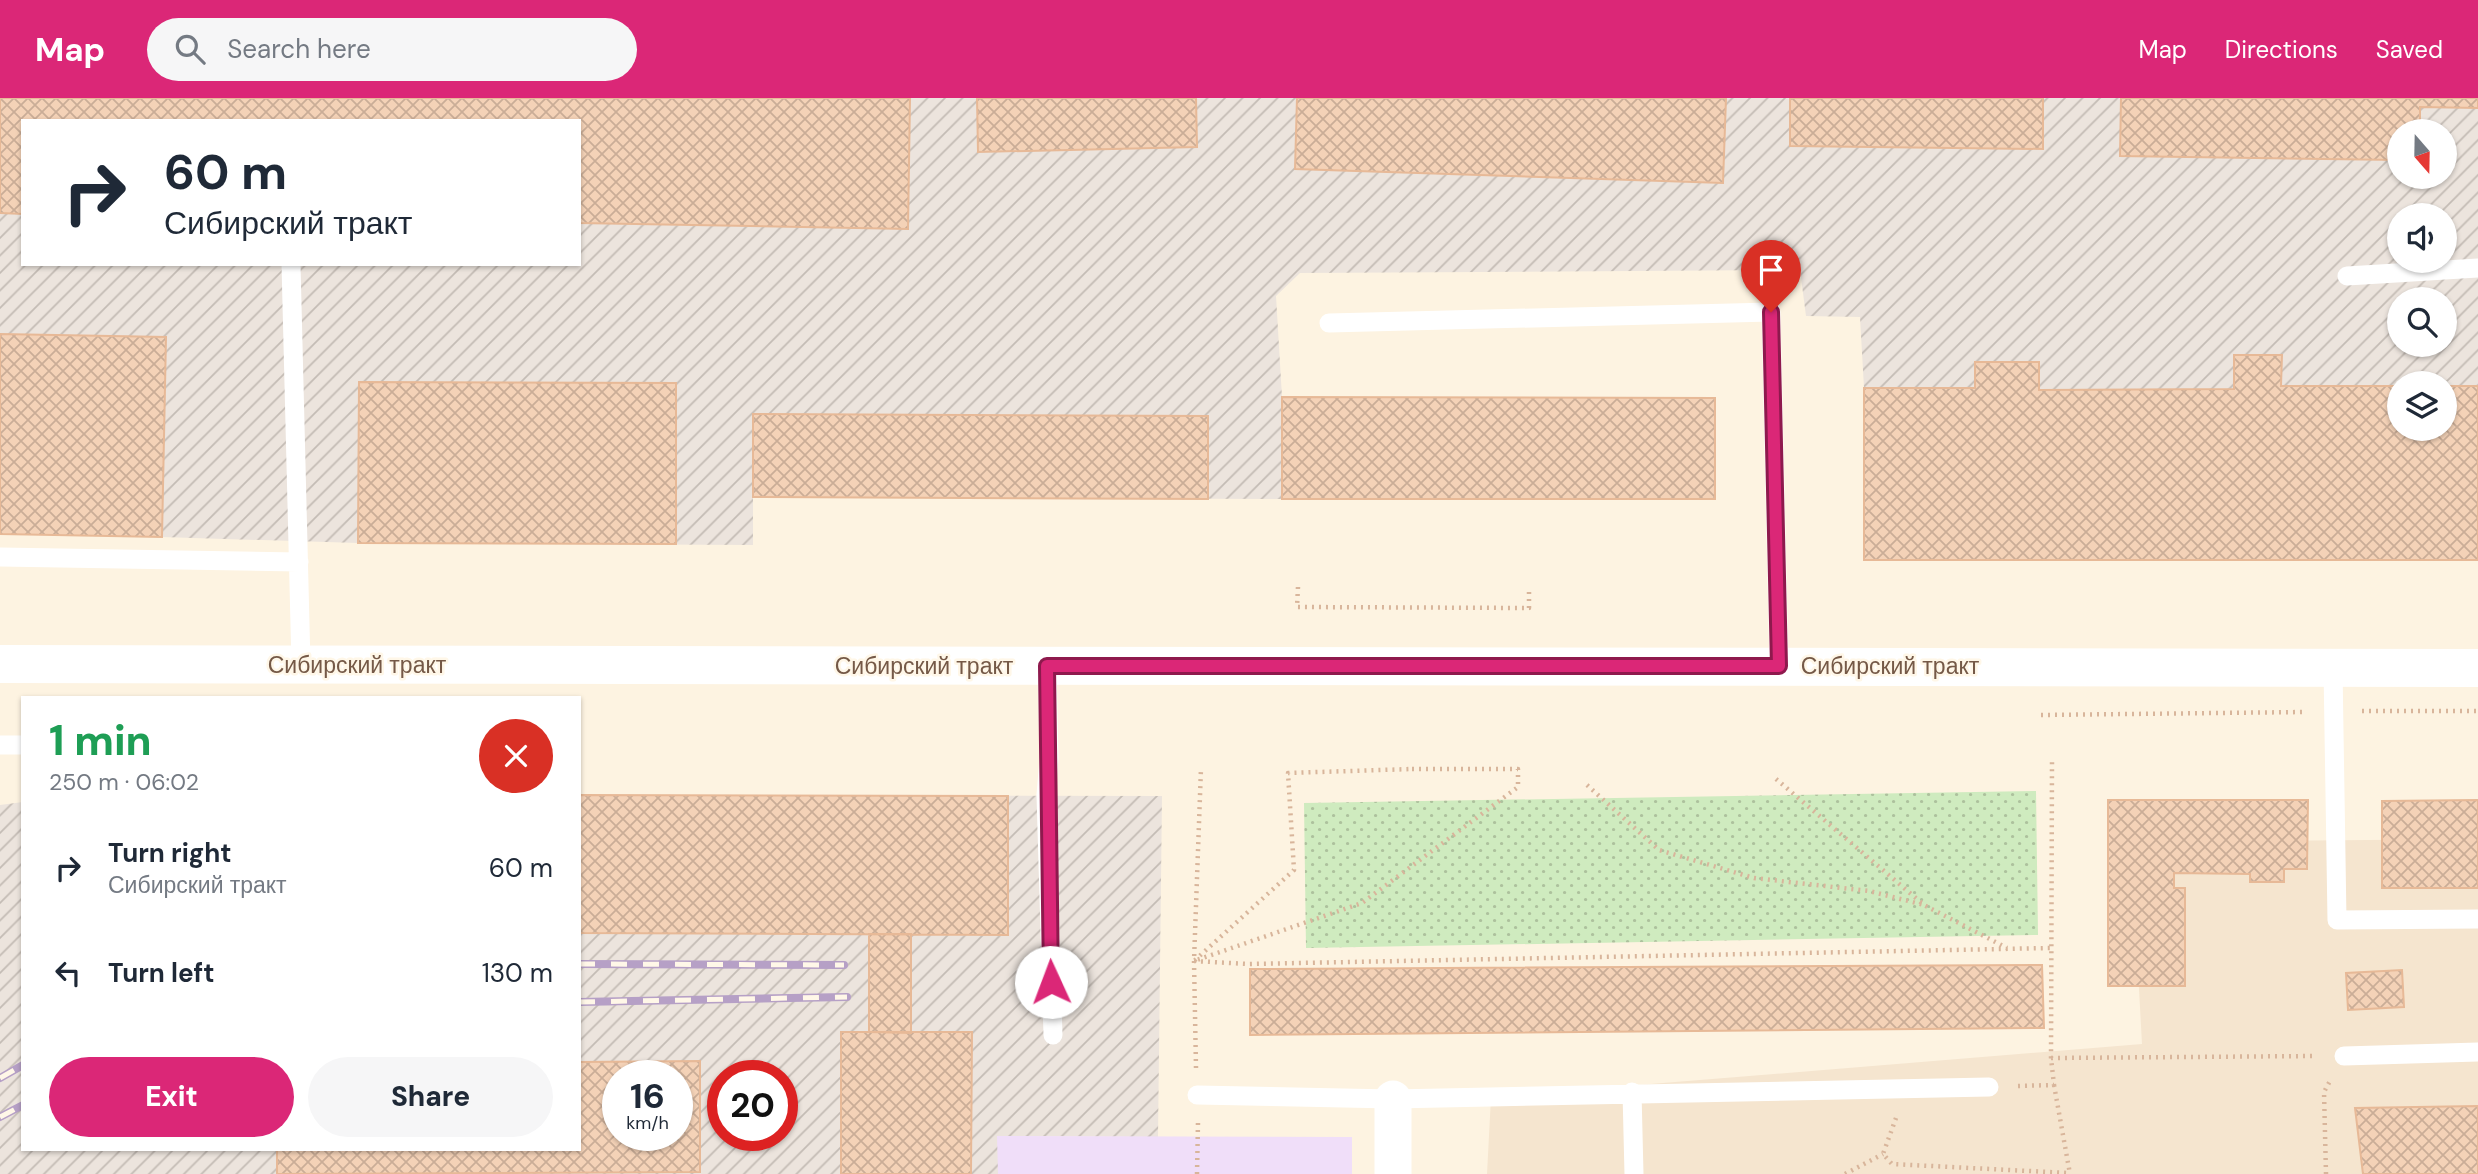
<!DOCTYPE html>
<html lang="en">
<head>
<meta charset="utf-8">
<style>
	:root { --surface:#fff; --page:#f6f6f7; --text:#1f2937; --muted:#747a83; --accent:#db2777 }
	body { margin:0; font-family:"DM Sans",sans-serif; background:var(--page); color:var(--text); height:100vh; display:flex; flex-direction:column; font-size:26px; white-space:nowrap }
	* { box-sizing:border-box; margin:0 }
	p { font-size:23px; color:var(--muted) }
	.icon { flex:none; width:38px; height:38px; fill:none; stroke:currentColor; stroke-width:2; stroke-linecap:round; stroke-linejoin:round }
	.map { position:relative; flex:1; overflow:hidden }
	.details { position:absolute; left:21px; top:598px; width:560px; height:455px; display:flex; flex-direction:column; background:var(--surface); border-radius:0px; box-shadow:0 2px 5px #0004 }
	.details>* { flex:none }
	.guide { position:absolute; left:21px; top:21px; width:560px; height:147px; border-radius:0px; box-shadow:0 2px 5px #0004; background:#fff; color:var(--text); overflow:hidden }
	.needle { width:46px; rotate:160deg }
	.tools { position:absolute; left:2387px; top:21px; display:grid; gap:14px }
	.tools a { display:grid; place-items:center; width:70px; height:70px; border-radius:50%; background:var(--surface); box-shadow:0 2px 5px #0004; font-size:35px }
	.speed { position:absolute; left:602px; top:962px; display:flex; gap:14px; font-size:35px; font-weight:700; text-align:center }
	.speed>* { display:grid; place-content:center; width:91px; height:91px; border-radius:50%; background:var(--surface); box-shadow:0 2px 5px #0004; line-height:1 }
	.speed small { font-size:18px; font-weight:400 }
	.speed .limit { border:10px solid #d22; background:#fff; color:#111 }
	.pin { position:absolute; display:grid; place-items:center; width:60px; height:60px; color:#fff; margin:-72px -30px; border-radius:50% 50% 50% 0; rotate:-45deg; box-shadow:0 0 7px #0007 }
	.pin .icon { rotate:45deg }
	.me { position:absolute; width:77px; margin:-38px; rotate:358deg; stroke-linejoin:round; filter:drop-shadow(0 0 5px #0008) }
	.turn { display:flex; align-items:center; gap:24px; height:147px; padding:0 28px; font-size:32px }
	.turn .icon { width:91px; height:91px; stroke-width:2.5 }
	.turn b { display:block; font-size:49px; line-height:60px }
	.round { display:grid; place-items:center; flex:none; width:74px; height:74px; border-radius:37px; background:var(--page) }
	.head { display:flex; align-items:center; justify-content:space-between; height:119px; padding:0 28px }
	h1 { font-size:42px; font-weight:800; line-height:52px; color:#1e9e55 }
	.button { display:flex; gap:14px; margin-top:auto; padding:14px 28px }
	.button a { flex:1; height:80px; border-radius:42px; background:var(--accent); color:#fff; font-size:28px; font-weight:800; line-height:80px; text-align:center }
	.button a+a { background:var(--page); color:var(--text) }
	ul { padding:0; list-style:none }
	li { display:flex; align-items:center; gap:21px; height:105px; padding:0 28px }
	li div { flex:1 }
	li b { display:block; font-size:26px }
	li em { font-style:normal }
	header { display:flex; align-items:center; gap:42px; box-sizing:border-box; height:98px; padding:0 35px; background:var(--accent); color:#fff }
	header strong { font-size:33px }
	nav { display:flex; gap:38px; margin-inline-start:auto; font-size:24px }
	.search { width:490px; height:63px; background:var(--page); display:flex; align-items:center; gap:18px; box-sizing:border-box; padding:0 24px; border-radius:38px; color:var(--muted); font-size:26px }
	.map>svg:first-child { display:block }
	.residential { fill:#f5e5cf }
	.industrial { fill:url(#industrial-furrows); fill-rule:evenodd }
	.education { fill:#f0def9 }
	.park { fill:url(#park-dots) }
	.building { fill:url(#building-cross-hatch); stroke:#e7b997; stroke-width:2; fill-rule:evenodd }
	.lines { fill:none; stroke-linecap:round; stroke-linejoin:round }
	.path { stroke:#d8b59b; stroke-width:4.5; stroke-dasharray:2 5; stroke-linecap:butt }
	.service { stroke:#fff; stroke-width:19 }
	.minor { stroke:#fff; stroke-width:37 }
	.secondary { stroke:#fff; stroke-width:38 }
	.rail-casing { stroke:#b6a0c6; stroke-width:8 }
	.rail { stroke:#fff7e8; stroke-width:5; stroke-dasharray:16; stroke-linecap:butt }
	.route-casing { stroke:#8e194d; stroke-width:18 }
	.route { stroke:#db2777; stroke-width:12 }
	.labels { text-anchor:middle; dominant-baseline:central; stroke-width:5; stroke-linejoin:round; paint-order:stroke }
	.street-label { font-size:23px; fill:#755947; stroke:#fff7e8 }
</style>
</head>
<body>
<header>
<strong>Map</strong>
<div class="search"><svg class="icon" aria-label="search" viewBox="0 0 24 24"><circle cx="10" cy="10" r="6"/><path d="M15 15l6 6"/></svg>Search here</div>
<nav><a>Map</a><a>Directions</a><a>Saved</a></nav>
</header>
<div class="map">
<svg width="2478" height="1076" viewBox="0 0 2478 1076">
	<defs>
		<pattern id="industrial-furrows" width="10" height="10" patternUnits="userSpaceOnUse" patternTransform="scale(1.75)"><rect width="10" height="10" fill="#ece4dd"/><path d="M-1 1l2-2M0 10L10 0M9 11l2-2" fill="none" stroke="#c4bcb5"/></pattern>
		<pattern id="park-dots" width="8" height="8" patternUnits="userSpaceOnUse" patternTransform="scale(1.75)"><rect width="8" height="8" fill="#cfebbf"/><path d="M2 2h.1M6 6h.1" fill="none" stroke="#adc19d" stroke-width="1.8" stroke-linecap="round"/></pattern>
		<pattern id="building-cross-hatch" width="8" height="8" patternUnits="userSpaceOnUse" patternTransform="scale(1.75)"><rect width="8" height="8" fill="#f4d2b7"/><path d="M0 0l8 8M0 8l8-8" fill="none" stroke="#caad97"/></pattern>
	</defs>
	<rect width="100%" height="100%" fill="#fdf3e1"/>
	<path class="residential" d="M 2478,741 L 2478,1076 L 1487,1076 L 1491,999 L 2142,946 L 2131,744 Z"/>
	<path class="industrial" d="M 0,0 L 2478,0 L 2478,462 L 1864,462 L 1864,290 L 1860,219 L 1806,218 L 1800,172 L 1300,175 L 1276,198 L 1282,299 L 1282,401 L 753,399 L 753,447 L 358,445 L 162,439 L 0,236 ZM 23,23 L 579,23 L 579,166 L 23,166 ZM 2399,33 L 2445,33 L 2445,79 L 2399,79 ZM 2399,117 L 2445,117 L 2445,163 L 2399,163 ZM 2399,201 L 2445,201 L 2445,247 L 2399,247 ZM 2399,285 L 2445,285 L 2445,331 L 2399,331 Z
		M 579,697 L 1162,698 L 1158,1039 L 998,1038 L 998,1076 L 0,1076 L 0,707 L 23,704 L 23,1052 L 579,1052 ZM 618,978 L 677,978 L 677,1038 L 618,1038 ZM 723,978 L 782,978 L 782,1038 L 723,1038 Z"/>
	<path class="education" d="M 997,1038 L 1352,1039 L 1352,1076 L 998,1076 Z"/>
	<path class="park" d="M 2036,693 L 2038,837 L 1306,850 L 1304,705 Z"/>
	<path class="building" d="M 0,0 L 910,0 L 908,131 L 579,125 L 579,23 L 23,23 L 23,116 L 0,115 Z
		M 977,0 L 1196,0 L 1197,49 L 978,54 Z
		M 1297,0 L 1726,0 L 1723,85 L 1295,71 Z
		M 1790,0 L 2043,0 L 2043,51 L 1790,48 Z
		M 2121,0 L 2478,0 L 2478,10 L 2420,9 L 2420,33 L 2399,33 L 2399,62 L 2120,58 Z
		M 0,236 L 166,239 L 162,439 L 0,436 Z
		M 2234,257 L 2282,257 L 2281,288 L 2399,288 L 2399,331 L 2445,331 L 2445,288 L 2478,288 L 2478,462 L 1864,462 L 1864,290 L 1975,290 L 1975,264 L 2039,264 L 2039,292 L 2234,291 Z
		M 359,284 L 676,285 L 676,446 L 358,445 Z
		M 1282,299 L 1715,300 L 1715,401 L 1282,401 Z
		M 753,316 L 1208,318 L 1208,401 L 753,399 Z
		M 579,697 L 1008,698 L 1008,837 L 579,835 Z
		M 2108,702 L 2308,702 L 2307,771 L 2284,771 L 2284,784 L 2250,784 L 2250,776 L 2174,775 L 2174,790 L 2185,790 L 2185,888 L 2108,888 Z
		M 2478,702 L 2478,790 L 2382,790 L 2382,703 Z
		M 869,836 L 911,836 L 911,935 L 869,934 Z
		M 2042,867 L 2044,930 L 1250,937 L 1250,871 Z
		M 2402,872 L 2404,909 L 2348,912 L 2346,875 Z
		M 841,934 L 972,934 L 971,1076 L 841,1076 Z
		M 700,963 L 700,1074 L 277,1076 L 277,1052 L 579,1052 L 579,964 ZM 618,978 L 677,978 L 677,1038 L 618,1038 Z
		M 2478,1008 L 2478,1076 L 2363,1076 L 2355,1010 Z"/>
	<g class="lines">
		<path class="path" d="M 1298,489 L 1297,509 L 1529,510 L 1529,492
			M 2362,613 L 2478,613
			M 2041,617 L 2305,614
			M 1412,671 L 1518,671 L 1518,689 L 1362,805 L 1194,863 L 1294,772 L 1288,675 Z
			M 1776,681 L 1924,807 L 2007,850
			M 1587,687 L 1659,752 L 1754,780 L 1869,793 L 1924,807
			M 1194,863 L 1249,866 L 2051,850
			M 2051,960 L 2316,958
			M 1196,970 L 1194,863 L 1201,670
			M 2054,987 L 2070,1076
			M 2018,988 L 2054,987 L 2051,960 L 2052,663
			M 1896,1020 L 1883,1056 L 1892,1066 L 2068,1075
			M 1197,1076 L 1198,1024
			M 1845,1076 L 1883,1056
			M 2326,1076 L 2324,994 L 2331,981"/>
		<path class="service" d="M 291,166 L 301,567
			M 2347,178 L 2478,170
			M 1329,225 L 1771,214 L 1779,568
			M 0,459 L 299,464
			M 1047,568 L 1049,660 L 1046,697 L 1053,937
			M 2333,570 L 2337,822 L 2478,821
			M 0,647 L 23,647
			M 2344,958 L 2478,954
			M 1632,994 L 1634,1076
			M 1197,997 L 1393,1001 L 1989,989"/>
		<path class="minor" d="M 1393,1001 L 1393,1076"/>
		<path class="secondary" d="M 0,566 L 2478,570"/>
		<g class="rail-casing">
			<path id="rail" d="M 579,866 L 844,867
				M 579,904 L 847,899
				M 0,980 L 23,967
				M 0,1019 L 23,1007"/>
		</g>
		<use href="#rail" class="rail"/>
	</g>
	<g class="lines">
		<g class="route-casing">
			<path id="route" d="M 1051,884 L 1047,568 L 1779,568 L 1771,214"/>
		</g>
		<use href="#route" class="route"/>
	</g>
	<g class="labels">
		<g class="street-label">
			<text x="357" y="567">Сибирский тракт</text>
			<text x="924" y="568">Сибирский тракт</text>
			<text x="1890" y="568">Сибирский тракт</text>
		</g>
	</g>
</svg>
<div class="tools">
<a><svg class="needle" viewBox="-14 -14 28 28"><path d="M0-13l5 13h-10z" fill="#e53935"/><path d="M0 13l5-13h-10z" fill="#747a83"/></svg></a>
<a><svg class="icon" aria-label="sound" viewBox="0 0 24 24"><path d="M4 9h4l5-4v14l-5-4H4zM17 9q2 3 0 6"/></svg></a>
<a><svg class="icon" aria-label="search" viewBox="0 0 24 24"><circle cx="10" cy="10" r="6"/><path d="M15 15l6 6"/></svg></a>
<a><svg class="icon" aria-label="layers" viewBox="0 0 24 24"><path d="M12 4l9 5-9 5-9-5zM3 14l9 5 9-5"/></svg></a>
</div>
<div class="speed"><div>16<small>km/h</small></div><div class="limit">20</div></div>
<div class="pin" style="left:1771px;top:214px;background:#d93025"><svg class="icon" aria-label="arrive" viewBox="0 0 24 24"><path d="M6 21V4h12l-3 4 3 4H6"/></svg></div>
<svg class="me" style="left:1051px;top:884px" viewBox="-20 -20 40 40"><circle r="19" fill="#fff"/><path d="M0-13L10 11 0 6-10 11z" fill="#db2777"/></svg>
<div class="guide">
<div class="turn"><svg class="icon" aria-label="right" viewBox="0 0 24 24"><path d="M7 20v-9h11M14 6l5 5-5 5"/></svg><div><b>60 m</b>Сибирский тракт</div></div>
</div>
<section class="details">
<div class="head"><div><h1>1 min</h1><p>250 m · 06:02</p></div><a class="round" style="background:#d93025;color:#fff"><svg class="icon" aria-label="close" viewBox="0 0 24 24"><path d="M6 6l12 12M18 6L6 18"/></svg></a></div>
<ul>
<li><svg class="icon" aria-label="right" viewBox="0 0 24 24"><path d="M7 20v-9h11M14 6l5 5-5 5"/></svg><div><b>Turn right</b><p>Сибирский тракт</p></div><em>60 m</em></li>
<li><svg class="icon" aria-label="left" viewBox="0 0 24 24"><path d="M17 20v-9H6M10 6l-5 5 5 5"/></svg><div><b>Turn left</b></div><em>130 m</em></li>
</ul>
<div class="button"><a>Exit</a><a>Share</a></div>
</section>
</div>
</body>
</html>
